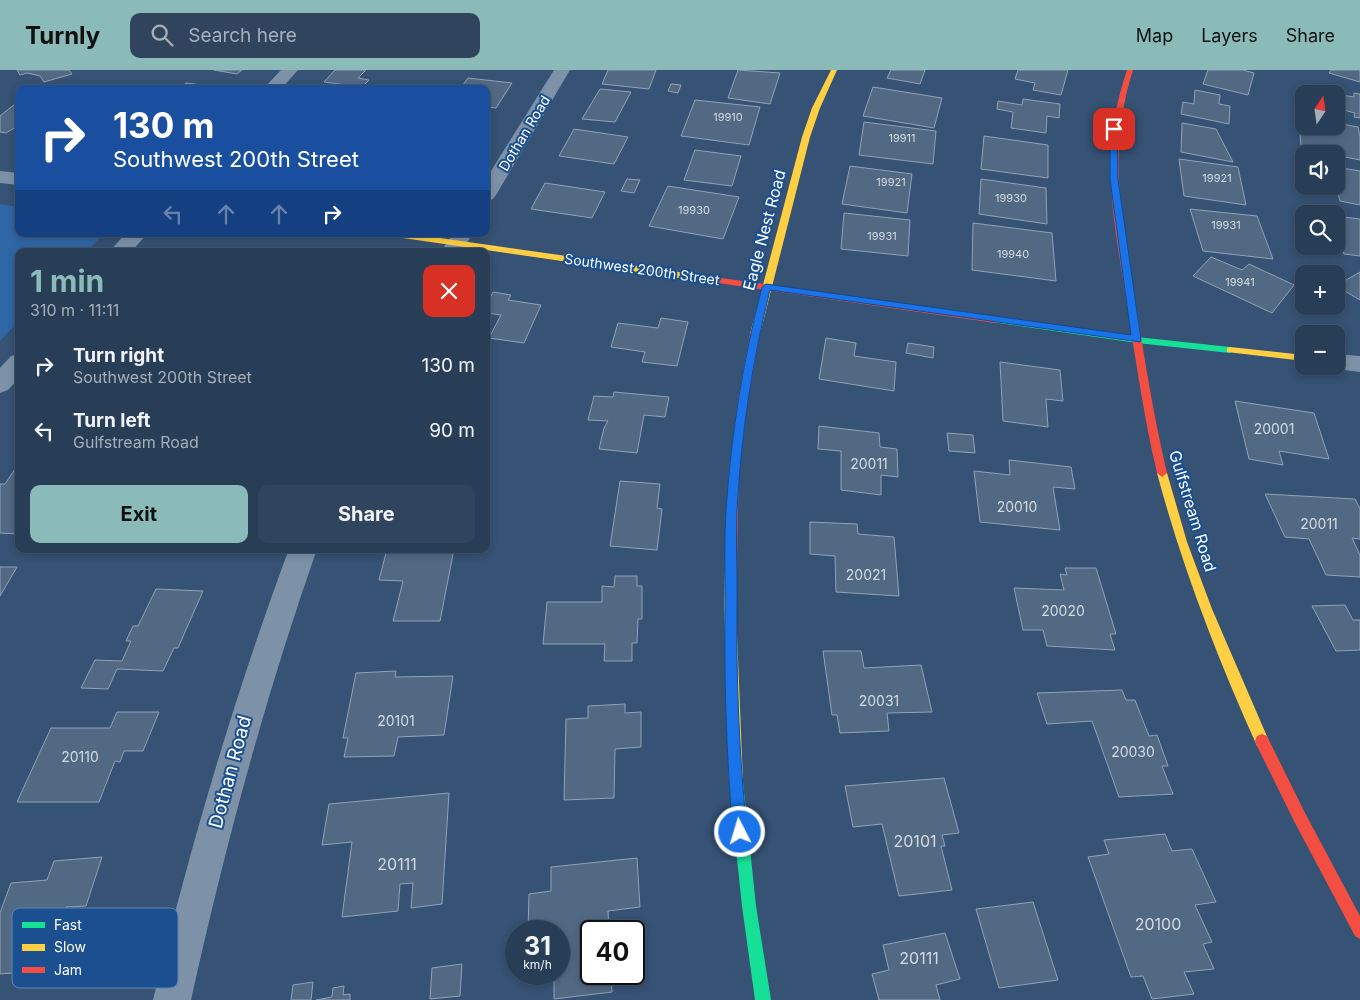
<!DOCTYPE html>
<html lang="en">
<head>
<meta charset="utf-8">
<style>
	:root { --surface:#283e57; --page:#30455d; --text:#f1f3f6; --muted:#a5aeba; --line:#44576d; --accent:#8bbbb9 }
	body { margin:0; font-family:Inter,sans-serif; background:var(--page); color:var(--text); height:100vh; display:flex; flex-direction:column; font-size:19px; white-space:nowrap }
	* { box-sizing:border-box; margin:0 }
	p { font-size:16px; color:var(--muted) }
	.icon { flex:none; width:28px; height:28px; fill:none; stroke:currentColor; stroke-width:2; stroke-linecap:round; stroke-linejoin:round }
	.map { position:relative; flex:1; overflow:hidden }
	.side { position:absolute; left:15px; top:178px; width:475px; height:305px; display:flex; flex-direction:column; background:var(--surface); border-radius:10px; box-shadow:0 2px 8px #0003,0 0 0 1px var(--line) }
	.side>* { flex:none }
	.hud { position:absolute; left:15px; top:15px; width:475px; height:152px; border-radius:10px; box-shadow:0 2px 8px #0003,0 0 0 1px var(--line); background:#1a4fa0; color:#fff; overflow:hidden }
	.needle { width:32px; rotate:13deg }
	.fabs { position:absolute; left:1295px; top:15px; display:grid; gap:10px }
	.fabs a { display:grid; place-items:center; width:50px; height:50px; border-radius:10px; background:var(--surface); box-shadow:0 2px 8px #0003,0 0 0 1px var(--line); font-size:25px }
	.speed { position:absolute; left:505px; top:850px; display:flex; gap:10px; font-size:25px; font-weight:700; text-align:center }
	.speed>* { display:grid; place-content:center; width:65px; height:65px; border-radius:50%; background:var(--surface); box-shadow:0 2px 8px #0003,0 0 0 1px var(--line); line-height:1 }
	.speed small { font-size:12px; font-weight:400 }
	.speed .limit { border:2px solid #111; border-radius:8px; background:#fff; color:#111 }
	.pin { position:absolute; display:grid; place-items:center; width:42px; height:42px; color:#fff; margin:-21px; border-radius:10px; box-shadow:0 2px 8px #0006 }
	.me { position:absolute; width:55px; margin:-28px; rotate:355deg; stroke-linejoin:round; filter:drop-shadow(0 0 4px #0008) }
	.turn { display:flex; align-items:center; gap:18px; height:105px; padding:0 15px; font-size:22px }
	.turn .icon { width:65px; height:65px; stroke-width:2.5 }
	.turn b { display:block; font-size:35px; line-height:42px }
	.lanes { display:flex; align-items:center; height:48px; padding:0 15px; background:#0003; justify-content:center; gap:25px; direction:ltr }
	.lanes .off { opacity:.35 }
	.round { display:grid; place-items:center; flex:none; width:52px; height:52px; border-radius:10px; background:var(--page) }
	.headline { display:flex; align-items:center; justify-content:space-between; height:85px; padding:0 15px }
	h1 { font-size:30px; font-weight:700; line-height:38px; color:var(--accent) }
	.cta { display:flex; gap:10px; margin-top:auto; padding:10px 15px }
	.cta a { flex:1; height:58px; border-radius:10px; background:var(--accent); color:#111; font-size:20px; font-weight:700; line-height:58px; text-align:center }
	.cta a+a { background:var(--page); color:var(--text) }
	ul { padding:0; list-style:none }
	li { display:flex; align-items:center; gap:15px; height:65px; padding:0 15px }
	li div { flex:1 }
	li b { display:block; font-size:19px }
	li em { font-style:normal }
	header { display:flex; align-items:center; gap:30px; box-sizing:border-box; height:70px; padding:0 25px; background:var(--accent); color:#111 }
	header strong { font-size:24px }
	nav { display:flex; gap:28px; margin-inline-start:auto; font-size:18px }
	.search { width:350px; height:45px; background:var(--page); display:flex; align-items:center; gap:12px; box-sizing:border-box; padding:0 18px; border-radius:10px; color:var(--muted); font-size:19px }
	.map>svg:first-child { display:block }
	.green { fill:#2f66a5 }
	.building { fill:#526984; stroke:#92a2b6 }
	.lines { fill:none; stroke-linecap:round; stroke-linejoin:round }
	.street { fill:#7d92a8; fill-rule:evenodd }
	.fast { fill:#16e098; fill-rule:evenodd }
	.slow { fill:#ffcf43; fill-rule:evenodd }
	.jam { fill:#f24e42; fill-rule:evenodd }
	.route { fill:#1a73e8; stroke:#114b97 }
	.labels { text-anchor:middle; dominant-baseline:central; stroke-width:4; stroke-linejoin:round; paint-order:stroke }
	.far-number-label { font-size:11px; fill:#d4dae0 }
	.far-street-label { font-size:14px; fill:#fff; stroke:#1b4f8f }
	.number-label { font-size:14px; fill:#d4dae0 }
	.street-label { font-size:16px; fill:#fff; stroke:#1b4f8f }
	.near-number-label { font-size:16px; fill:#d4dae0 }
	.near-street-label { font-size:19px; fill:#fff; stroke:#1b4f8f }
	.key { fill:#1b4f8f; stroke:#5f84b1; stroke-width:1 }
	.key-label { font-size:14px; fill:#fff }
</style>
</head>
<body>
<header>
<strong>Turnly</strong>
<div class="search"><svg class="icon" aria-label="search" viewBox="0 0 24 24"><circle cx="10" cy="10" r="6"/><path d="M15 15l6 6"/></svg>Search here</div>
<nav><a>Map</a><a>Layers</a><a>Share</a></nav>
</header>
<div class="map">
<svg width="1360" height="930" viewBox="0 0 1360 930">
	<rect width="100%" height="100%" fill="#365274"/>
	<path class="green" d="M 0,134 L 19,137 L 19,164 L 104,164 L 87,181 L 19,181 L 19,251 L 0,271 Z"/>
	<path class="building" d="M 17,0 L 69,0 L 72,4 L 44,12 L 40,6 L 27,3 L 20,5 Z
		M 214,0 L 242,0 L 237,4 Z
		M 335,0 L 366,0 L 358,8 L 369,10 L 362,17 L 324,12 Z
		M 608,0 L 656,0 L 649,19 L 602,14 Z
		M 738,0 L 780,3 L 770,34 L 728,28 Z
		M 891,0 L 925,0 L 920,14 L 887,8 Z
		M 1018,0 L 1068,0 L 1061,25 L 1033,20 L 1035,13 L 1015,9 Z
		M 1208,0 L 1243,0 L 1254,3 L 1248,25 L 1203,14 Z
		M 1331,0 L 1360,0 L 1360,12 L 1329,3 Z
		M 468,8 L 512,13 L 496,38 L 486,37 L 486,19 L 460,19 Z
		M 186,13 L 225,18 L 179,19 Z
		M 671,14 L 681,15 L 678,23 L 668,21 Z
		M 873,17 L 942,28 L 934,58 L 863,46 Z
		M 600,19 L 631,22 L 615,52 L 582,49 Z
		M 1195,20 L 1220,25 L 1219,34 L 1230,36 L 1229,54 L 1181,44 L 1183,32 L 1194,34 Z
		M 1354,23 L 1360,24 L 1360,48 L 1354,47 L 1355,43 L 1336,38 L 1336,24 L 1354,27 Z
		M 1023,29 L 1060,34 L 1059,48 L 1047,46 L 1046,63 L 1011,58 L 1013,42 L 997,39 L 998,31 L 1022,35 Z
		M 695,30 L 760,37 L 749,75 L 681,66 Z
		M 15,34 L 19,35 L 19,55 L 6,63 L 0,62 L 0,46 Z
		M 864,52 L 936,61 L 933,94 L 859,85 Z
		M 1182,53 L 1216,59 L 1233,92 L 1181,82 Z
		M 1336,53 L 1358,57 L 1360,67 L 1360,90 L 1301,78 L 1300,62 L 1316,65 L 1315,56 L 1336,56 Z
		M 574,59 L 628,67 L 614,94 L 559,86 Z
		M 984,66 L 1048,75 L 1048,108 L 981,99 Z
		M 695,80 L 741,86 L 732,116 L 684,110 Z
		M 1179,89 L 1238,97 L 1246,135 L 1184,126 Z
		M 850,96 L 912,104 L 907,143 L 842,134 Z
		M 1336,97 L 1360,101 L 1360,135 L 1340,131 L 1336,116 Z
		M 627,109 L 640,110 L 634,123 L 621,121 Z
		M 981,109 L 1046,118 L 1047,154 L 979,144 Z
		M 545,113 L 605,122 L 592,148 L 531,139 Z
		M 668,116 L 739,127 L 723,169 L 649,156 Z
		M 1190,139 L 1257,146 L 1273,189 L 1203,181 Z
		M 844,143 L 910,150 L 908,186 L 841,179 Z
		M 1336,146 L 1360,149 L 1360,186 L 1344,184 L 1336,164 Z
		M 973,153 L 1052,163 L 1056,211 L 972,200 Z
		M 1211,187 L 1242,200 L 1249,194 L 1294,215 L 1272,243 L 1193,206 Z
		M 1360,202 L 1360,230 L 1336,216 Z
		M 493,222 L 511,225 L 508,230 L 541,235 L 524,273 L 489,268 L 501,245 L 486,243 L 486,236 Z
		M 661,248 L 688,252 L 677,296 L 642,292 L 645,282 L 611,277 L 618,253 L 658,258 Z
		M 826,268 L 856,273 L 854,286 L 896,292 L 894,321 L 819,309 Z
		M 908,273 L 934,277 L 933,288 L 906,283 Z
		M 1000,292 L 1060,300 L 1063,331 L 1046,329 L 1048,357 L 1003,351 Z
		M 614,322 L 669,327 L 665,347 L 644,345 L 637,383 L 599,379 L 604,358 L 608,351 L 588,350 L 594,326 L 613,327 Z
		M 1235,331 L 1314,343 L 1329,389 L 1279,381 L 1283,395 L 1249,389 Z
		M 819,356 L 879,363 L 880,377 L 897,379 L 898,407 L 881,405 L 881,425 L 841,420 L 841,381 L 818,379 Z
		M 947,363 L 973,365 L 975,383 L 949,381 Z
		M 1009,390 L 1071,397 L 1075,419 L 1053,417 L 1060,460 L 980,452 L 974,401 L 1010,405 Z
		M 17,396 L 19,397 L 19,464 L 0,463 L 0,414 L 5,414 Z
		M 620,411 L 660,414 L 657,438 L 662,439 L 657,480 L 610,476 Z
		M 1265,424 L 1355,429 L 1360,439 L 1360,469 L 1352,468 L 1360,485 L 1360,507 L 1326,505 L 1309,469 L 1285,467 Z
		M 810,452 L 857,454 L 858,464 L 894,467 L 899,526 L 836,522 L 835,486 L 810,484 Z
		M 161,479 L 204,479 L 202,482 Z
		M 387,479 L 454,479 L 440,551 L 393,551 L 403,511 L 379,510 Z
		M 0,497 L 17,497 L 0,526 Z
		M 1065,498 L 1096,498 L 1116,564 L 1110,564 L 1115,580 L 1047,576 L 1043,560 L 1023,560 L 1014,518 L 1064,520 L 1060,504 L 1067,505 Z
		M 615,506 L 637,506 L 637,516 L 642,516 L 642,549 L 638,549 L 637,573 L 632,573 L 632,591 L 604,591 L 605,574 L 543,574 L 547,532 L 602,532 L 602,516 L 614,517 Z
		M 156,519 L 203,521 L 178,578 L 174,578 L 163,601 L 117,599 L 108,619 L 81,618 L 95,590 L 122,591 L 131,571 L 126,571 L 133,556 L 138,556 Z
		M 1345,535 L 1353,550 L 1360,550 L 1360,580 L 1336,581 L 1312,536 Z
		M 823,581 L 861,581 L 864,598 L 921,595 L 932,642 L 887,643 L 889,661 L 840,663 L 837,645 L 832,645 Z
		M 396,601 L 395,607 L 453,606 L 444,665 L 398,667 L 394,686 L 344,687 L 348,668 L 343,668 L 356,603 Z
		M 1122,620 L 1126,630 L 1135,630 L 1149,666 L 1157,665 L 1168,696 L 1162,696 L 1173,724 L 1119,727 L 1092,651 L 1047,654 L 1037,623 Z
		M 625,634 L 625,643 L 641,642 L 641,677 L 615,679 L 614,728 L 564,730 L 566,649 L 588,648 L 588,636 Z
		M 117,642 L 159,642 L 143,681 L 124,681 L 120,692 L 115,691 L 99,732 L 17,732 L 51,658 L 110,658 Z
		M 944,708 L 959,763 L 942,765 L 945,776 L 941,776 L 952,820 L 899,826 L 882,754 L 853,757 L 845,716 Z
		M 449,723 L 442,834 L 411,838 L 413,813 L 400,814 L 398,841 L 342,847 L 352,772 L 322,775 L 329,734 Z
		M 1165,764 L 1172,781 L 1192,779 L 1216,832 L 1195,835 L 1212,872 L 1203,874 L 1214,899 L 1184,902 L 1194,924 L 1152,929 L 1143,906 L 1131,907 L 1088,787 L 1109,784 L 1104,770 Z
		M 102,787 L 86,836 L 66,837 L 62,850 L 53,851 L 36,901 L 0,904 L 0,843 L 11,813 L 47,810 L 54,791 Z
		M 637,788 L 640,837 L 608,841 L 609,861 L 591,861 L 591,904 L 611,904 L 612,922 L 554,929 L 554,904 L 559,904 L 559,861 L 528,861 L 529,824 L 551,821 L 551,797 Z
		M 1033,832 L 1058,910 L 999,918 L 976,839 Z
		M 945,863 L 960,909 L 936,915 L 940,930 L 879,930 L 872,904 L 889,900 L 883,875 Z
		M 462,894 L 460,926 L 430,929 L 432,898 Z
		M 313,912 L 311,930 L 291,930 L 293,915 Z
		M 344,916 L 343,925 L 350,924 L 350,930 L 316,930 L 332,927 L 333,918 Z"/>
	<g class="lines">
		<path class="street" d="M 281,0 L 298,0 L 281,19 L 263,19 Z
			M 554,0 L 570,0 L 496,125 L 493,129 L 486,131 L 486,109 Z
			M 0,101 L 19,103 L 19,115 L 0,113 Z
			M 125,164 L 147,164 L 132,181 L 110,181 Z
			M 453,164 L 473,164 L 461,181 L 441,181 Z
			M 19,284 L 19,308 L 8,320 L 0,323 L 0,298 L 11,286 Z
			M 1336,284 L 1360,286 L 1360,302 L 1328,298 L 1327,296 L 1336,296 Z
			M 289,479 L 317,479 C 265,627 225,777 191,930 L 153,930 C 190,777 234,627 289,479 Z"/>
		<path class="fast" d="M 995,247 L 1137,267 L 1230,277 L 1235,280 L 1230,283 L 1137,273 L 992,252 L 990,250 Z
			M 736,705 L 741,707 L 743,712 L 756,836 L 771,930 L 755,930 L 742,836 L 729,712 L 731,707 Z"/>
		<path class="slow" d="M 831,0 L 837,0 L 820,38 L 810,67 L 760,264 L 755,267 L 752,266 L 750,264 L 802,67 L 812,38 Z
			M 392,164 L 412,164 L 693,204 L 697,207 L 693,210 L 396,167 Z
			M 1230,277 L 1304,285 L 1304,291 L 1227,282 L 1227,278 Z
			M 1162,399 L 1167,403 L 1187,472 L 1212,539 L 1269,671 L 1267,676 L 1262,678 L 1257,676 C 1217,587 1182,497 1157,403 Z
			M 731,484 L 735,486 L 737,489 L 736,539 L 743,712 L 741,717 L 736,719 L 731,717 L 729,712 L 724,539 L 725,489 L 727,486 Z"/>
		<path class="jam" d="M 1127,0 L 1133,0 C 1106,85 1123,151 1136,235 C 1145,292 1154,348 1167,403 L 1162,407 L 1157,403 C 1144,348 1136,291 1127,235 C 1114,150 1098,84 1127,0 Z
			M 693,204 L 995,247 L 1000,250 L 995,253 L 690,209 L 690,205 Z
			M 755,261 L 760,264 L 748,329 L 739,399 L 737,489 L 735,492 L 731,494 L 727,492 L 725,489 L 729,399 L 738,329 L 750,264 Z
			M 1262,664 L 1267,666 L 1304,741 L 1360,846 L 1360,869 L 1355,866 L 1294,751 L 1257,676 L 1255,671 L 1257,666 Z"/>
	</g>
	<path class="route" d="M 1114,56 L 1117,59 L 1118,109 L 1141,270 L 1140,272 L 770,220 C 752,292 741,366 737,441 C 736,469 737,499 737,528 C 736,606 739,684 747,762 L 745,767 L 740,769 L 735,767 L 733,762 C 726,683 724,606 725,527 C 725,499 724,469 726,440 C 731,365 743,290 762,217 L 766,214 L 1131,265 L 1110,109 L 1110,59 Z"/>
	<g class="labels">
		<g class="far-number-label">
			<text x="728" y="47">19910</text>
			<text x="902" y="68">19911</text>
			<text x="1217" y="108">19921</text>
			<text x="891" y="112">19921</text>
			<text x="1011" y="128">19930</text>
			<text x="694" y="140">19930</text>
			<text x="1226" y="155">19931</text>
			<text x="882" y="166">19931</text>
			<text x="1013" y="184">19940</text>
			<text x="1240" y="212">19941</text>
		</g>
		<g class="far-street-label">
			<text transform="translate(524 63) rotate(-59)">Dothan Road</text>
			<text transform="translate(642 199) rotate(8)">Southwest 200th Street</text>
		</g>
		<g class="number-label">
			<text x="1274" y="358">20001</text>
			<text x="869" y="393">20011</text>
			<text x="1017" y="436">20010</text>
			<text x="1319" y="453">20011</text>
			<text x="866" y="504">20021</text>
			<text x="1063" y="540">20020</text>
			<text x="879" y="630">20031</text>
			<text x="396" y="650">20101</text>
			<text x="1133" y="681">20030</text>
			<text x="80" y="686">20110</text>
		</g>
		<g class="street-label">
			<text transform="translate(764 160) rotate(-75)">Eagle Nest Road</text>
			<text transform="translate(1193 441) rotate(73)">Gulfstream Road</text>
		</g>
		<g class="near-number-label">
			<text x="915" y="771">20101</text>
			<text x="397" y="794">20111</text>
			<text x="1158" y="854">20100</text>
			<text x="919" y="888">20111</text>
		</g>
		<g class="near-street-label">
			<text transform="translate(230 702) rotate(-75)">Dothan Road</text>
		</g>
	</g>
	<rect x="12" y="838" width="166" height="80" rx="8" class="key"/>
	<rect x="22" y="852" width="23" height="6" fill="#16e098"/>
	<rect x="22" y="874" width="23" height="7" fill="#ffcf43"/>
	<rect x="22" y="897" width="23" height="6" fill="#f24e42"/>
	<g class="key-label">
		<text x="54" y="860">Fast</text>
		<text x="54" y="882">Slow</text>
		<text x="54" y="905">Jam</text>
	</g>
</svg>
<div class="fabs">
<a><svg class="needle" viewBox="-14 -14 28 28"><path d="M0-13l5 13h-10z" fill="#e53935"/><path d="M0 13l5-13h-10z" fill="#a5aeba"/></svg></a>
<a><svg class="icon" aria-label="sound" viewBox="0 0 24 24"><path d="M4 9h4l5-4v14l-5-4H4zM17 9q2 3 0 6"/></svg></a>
<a><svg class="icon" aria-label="search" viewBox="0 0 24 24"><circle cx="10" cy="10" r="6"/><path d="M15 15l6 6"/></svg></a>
<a>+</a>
<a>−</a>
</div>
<div class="speed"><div>31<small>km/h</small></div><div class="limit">40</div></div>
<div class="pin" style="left:1114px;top:59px;background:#d93025"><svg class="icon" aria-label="arrive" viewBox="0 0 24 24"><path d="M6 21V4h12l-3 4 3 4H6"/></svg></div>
<svg class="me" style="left:740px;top:762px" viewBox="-20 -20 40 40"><circle r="17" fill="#1a73e8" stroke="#fff" stroke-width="3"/><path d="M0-11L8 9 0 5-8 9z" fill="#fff"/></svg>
<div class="hud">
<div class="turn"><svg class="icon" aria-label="right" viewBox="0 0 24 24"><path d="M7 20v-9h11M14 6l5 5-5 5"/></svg><div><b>130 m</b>Southwest 200th Street</div></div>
<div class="lanes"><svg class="icon off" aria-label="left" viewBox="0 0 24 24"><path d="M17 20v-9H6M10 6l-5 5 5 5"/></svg><svg class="icon off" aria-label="ahead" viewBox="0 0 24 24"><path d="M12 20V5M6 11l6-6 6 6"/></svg><svg class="icon off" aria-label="ahead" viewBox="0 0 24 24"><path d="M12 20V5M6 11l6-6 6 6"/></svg><svg class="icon" aria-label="right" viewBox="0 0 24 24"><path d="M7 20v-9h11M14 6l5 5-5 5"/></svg></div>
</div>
<section class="side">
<div class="headline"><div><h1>1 min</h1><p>310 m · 11:11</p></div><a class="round" style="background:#d93025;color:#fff"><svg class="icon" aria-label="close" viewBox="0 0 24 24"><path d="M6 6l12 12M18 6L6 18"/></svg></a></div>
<ul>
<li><svg class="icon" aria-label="right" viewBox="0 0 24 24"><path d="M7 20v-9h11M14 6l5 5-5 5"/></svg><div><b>Turn right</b><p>Southwest 200th Street</p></div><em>130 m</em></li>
<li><svg class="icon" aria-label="left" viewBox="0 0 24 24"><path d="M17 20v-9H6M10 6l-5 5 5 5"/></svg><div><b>Turn left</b><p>Gulfstream Road</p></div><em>90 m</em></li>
</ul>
<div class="cta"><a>Exit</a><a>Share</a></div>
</section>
</div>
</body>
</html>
